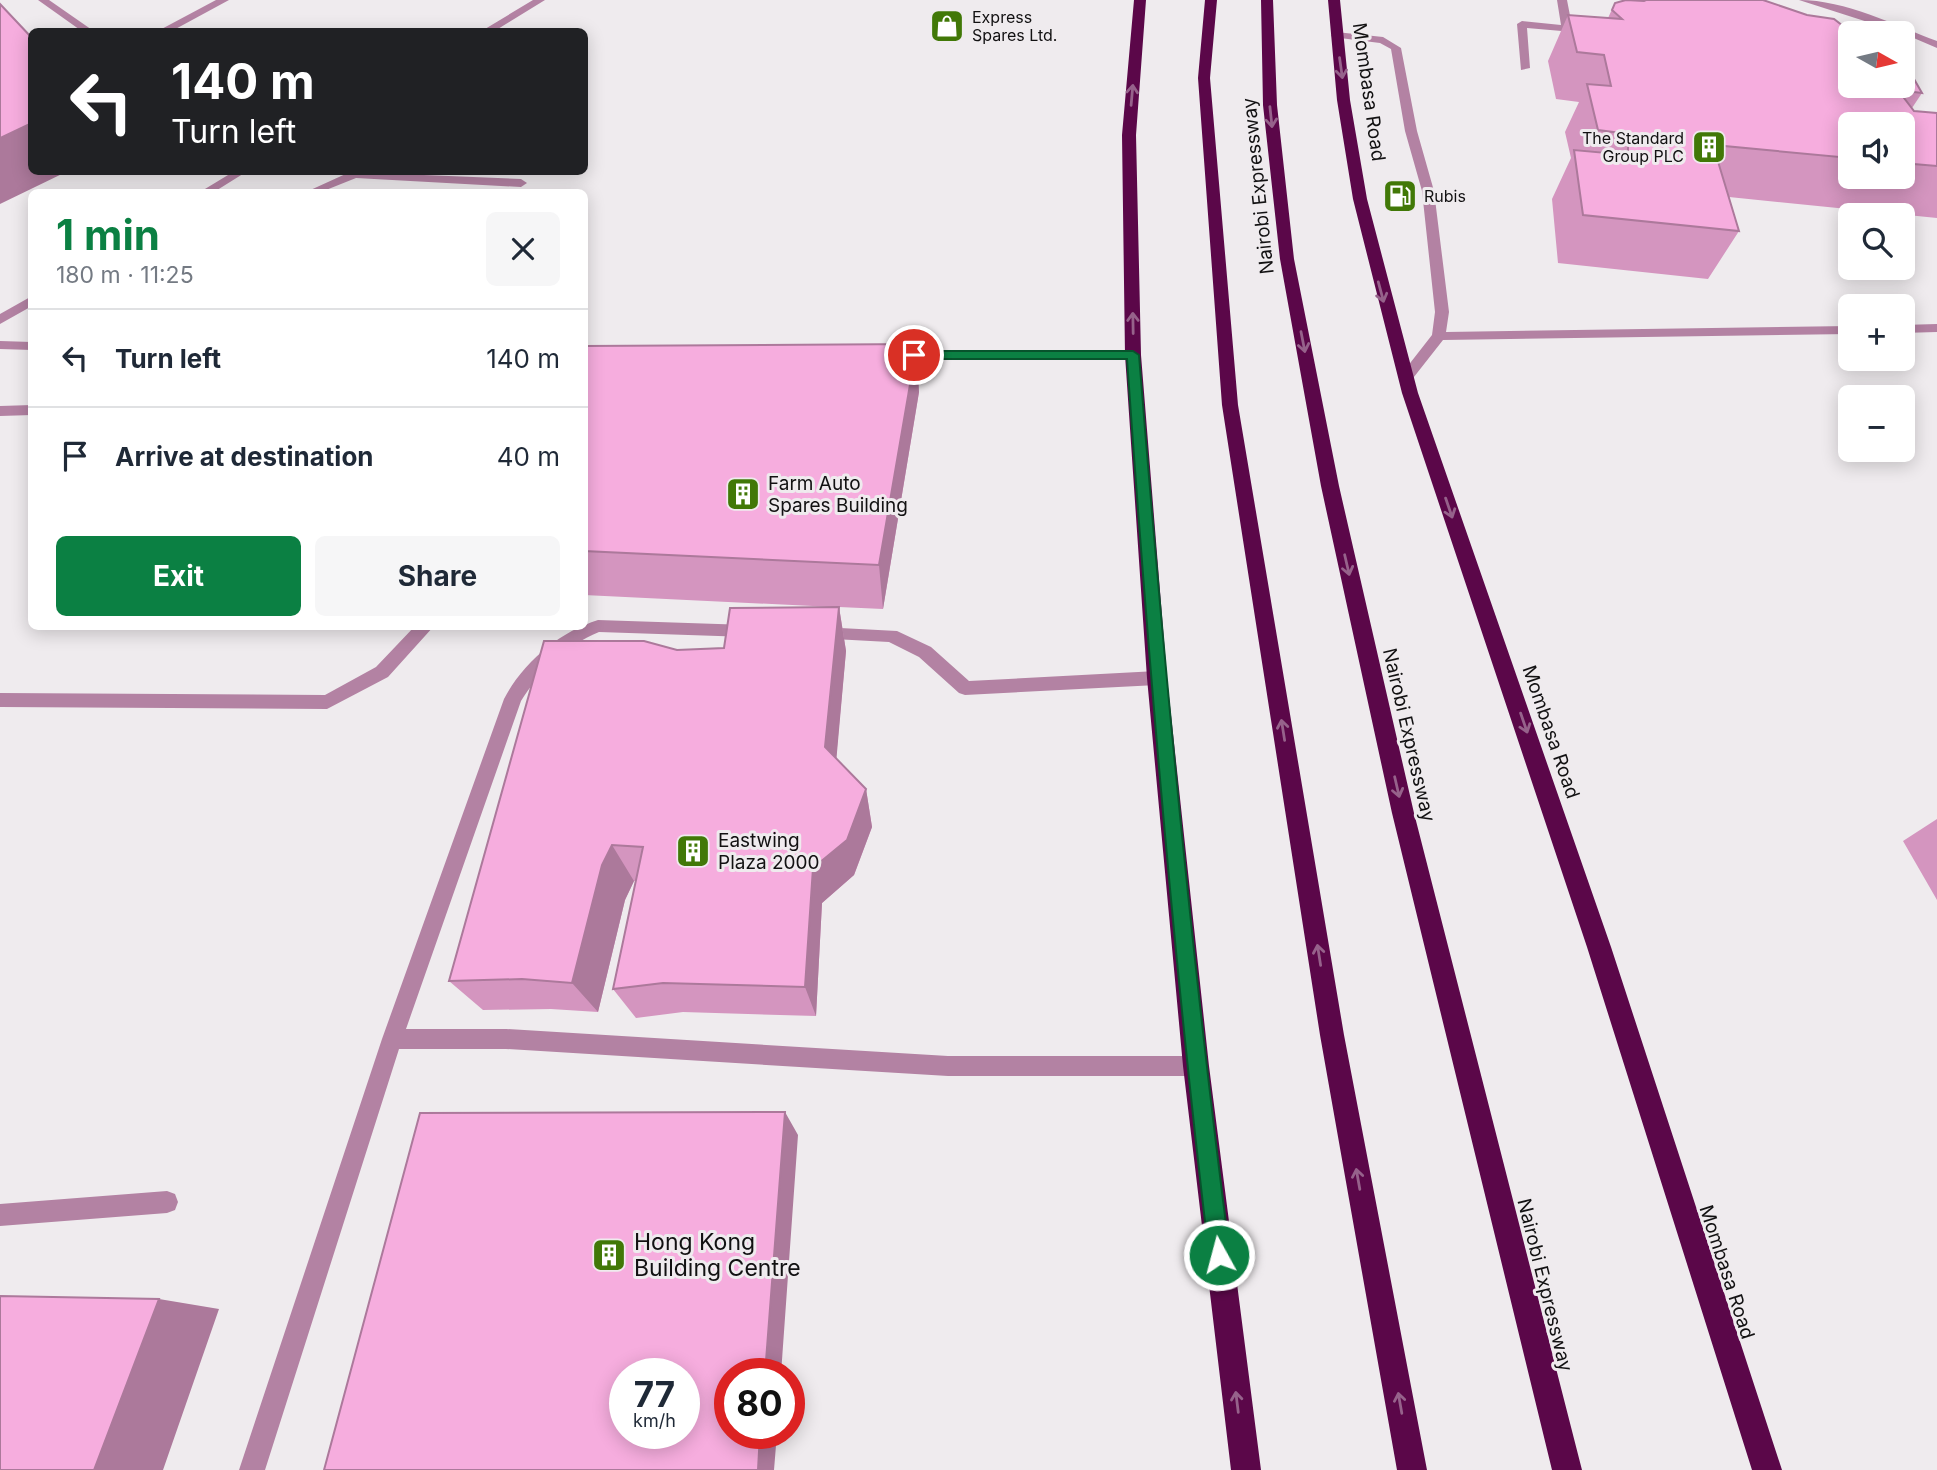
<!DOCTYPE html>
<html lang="en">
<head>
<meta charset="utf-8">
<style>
	:root { --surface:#fff; --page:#f6f6f7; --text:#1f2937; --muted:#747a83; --line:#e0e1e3; --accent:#0b8043 }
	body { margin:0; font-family:Inter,sans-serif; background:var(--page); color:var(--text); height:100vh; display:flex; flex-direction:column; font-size:26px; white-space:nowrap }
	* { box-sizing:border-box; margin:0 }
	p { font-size:23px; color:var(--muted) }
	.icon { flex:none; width:38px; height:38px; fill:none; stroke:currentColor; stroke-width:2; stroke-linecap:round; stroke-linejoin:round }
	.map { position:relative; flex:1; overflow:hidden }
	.details { position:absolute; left:28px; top:189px; width:560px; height:441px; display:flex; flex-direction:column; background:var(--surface); border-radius:10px; box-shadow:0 4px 18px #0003 }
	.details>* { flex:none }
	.guide { position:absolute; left:28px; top:28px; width:560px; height:147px; border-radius:10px; box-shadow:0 4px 18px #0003; background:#202124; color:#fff; overflow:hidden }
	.needle { width:46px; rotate:98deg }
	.controls { position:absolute; left:1838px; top:21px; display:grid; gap:14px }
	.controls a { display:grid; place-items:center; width:77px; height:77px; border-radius:10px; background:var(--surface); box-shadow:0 4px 18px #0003; font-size:35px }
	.speed { position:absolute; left:609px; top:1358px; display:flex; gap:14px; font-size:35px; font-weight:700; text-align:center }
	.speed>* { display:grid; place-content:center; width:91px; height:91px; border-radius:50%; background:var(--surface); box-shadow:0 4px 18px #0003; line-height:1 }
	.speed small { font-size:18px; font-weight:400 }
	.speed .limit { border:10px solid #d22; background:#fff; color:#111 }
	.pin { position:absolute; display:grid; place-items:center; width:60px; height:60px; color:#fff; margin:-30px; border:4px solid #fff; border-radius:50%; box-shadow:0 2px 7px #0007 }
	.me { position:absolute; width:77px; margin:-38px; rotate:353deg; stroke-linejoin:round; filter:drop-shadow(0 0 5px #0008) }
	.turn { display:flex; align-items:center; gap:24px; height:147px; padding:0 28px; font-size:32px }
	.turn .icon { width:91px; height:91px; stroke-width:2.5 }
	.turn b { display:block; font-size:49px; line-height:60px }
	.round { display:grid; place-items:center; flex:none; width:74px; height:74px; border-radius:10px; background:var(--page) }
	.head { display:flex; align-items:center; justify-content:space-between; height:119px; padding:0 28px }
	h1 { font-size:42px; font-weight:700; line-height:52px; color:var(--accent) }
	.primary-button { display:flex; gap:14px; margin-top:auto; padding:14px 28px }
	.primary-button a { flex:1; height:80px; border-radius:10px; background:var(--accent); color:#fff; font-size:28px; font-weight:700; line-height:80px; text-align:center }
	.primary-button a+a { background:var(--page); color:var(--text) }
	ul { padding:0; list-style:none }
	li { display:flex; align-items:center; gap:21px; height:98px; padding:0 28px; border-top:2px solid var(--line) }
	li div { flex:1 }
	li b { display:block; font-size:26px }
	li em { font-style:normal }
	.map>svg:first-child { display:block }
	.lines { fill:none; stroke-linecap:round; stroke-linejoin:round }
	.lane { fill:#b382a3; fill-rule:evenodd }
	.highway { fill:#5b0749; fill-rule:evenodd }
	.wall { fill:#d495bf; fill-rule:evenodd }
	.shaded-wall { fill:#ac799b }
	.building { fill:#f6adde; stroke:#ac799b; stroke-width:2; fill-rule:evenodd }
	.oneway { stroke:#96628b }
	.route { fill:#0b8043; stroke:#07532c; stroke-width:2 }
	.labels { text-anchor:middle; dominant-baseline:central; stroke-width:6; stroke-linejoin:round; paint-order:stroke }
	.far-poi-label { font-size:16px; fill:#121112; stroke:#efebee; text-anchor:start }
	.street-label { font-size:19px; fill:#121112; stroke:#efebee }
	.poi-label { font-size:19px; fill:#121112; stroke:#efebee; text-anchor:start }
	.near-poi-label { font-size:23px; fill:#121112; stroke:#efebee; text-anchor:start }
</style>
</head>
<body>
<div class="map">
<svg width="1937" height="1470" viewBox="0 0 1937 1470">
	<rect width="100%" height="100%" fill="#efebee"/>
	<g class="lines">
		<path class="lane" d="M 38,0 L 49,0 L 95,32 L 83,32 Z
			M 216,0 L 229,0 L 170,32 L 156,32 Z
			M 533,0 L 545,0 L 493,32 L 480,32 Z
			M 1557,0 L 1567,0 L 1572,26 L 1590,30 L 1585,33 L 1527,28 L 1530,68 L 1521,70 L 1517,24 L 1522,21 L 1561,25 Z
			M 1799,0 C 1846,0 1894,25 1937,41 L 1937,48 L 1902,33 Z
			M 1336,32 L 1383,37 L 1401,48 L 1417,131 L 1434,191 L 1449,312 L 1446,332 L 1850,326 L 1850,334 L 1443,340 L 1410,382 L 1400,382 L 1400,376 L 1432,335 L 1435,312 L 1422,191 L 1405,131 L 1391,49 L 1380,43 L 1332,37 L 1331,35 Z
			M 233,172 L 246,172 L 214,192 L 200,192 Z
			M 350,172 L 521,179 L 527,183 L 521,187 L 356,178 L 321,192 L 306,192 Z
			M 32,296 L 32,306 L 0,324 L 0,314 Z
			M 1937,324 L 1937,332 L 1902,333 L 1902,325 Z
			M 0,341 L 32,342 L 32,350 L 0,349 Z
			M 895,351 L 1133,351 L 1140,355 L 1133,359 L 890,358 L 888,355 Z
			M 32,405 L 32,415 L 0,416 L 0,406 Z
			M 598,620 L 748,625 L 756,631 L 748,637 L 599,632 C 565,646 540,671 521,701 L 406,1029 L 506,1029 L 948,1056 L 1196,1056 L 1203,1059 L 1206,1066 L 1203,1073 L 1196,1076 L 948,1076 L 506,1049 L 399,1049 L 265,1470 L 239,1470 L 382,1039 L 504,699 C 524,661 560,632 598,620 Z
			M 415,626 L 434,626 L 388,677 L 327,709 L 0,707 L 0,693 L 325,695 L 376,667 Z
			M 821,627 L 897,631 L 931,647 L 969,681 L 1157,671 L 1163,673 L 1165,678 L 1163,683 L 1157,685 L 965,695 L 959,693 L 919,657 L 889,642 L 815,638 L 813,633 Z
			M 167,1191 L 175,1194 L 178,1202 L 175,1210 L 167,1213 L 0,1226 L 0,1204 Z"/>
		<path class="highway" d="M 1134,0 L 1146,0 L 1136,135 L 1141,355 L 1167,678 L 1209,1066 L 1261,1470 L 1231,1470 L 1183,1066 L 1147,678 L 1125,355 L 1122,135 Z
			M 1205,0 L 1217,0 L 1210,78 L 1238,405 L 1344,1035 L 1427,1470 L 1397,1470 L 1320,1035 L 1222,405 L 1198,78 Z
			M 1261,0 L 1273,0 L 1277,105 L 1294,259 L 1339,486 L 1414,813 L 1582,1470 L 1552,1470 L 1392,813 L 1321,486 L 1280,259 L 1263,105 Z
			M 1328,0 L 1340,0 L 1350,100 L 1367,199 L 1418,393 L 1611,947 L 1782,1470 L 1752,1470 L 1587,947 L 1402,393 L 1353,199 L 1337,100 Z"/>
	</g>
	<path class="wall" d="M 1634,0 L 1764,0 L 1850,33 L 1850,86 L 1922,93 L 1912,108 L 1914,111 L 1937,113 L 1937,218 L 1729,197 L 1739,231 L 1708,279 L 1558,263 L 1552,199 L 1571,158 L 1565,132 L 1579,102 L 1556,99 L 1548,61 L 1568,15 L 1608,18 L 1615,3 ZM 1850,124 L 1902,124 L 1902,177 L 1850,177 Z
		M 584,346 L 919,392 L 883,609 L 839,607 L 846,651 L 836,758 L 866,789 L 872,827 L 854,875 L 822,903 L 816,1016 L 683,1012 L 636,1018 L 613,989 L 636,881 L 634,881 L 625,900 L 598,1012 L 551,1009 L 483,1010 L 449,981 L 677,650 L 724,648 L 833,607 L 584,595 Z
		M 1937,819 L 1937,900 L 1903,841 Z"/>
	<path class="shaded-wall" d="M 32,123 L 32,172 L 66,172 L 0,204 L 0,138 Z
		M 917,344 L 919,392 L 883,609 L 879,565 Z
		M 839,607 L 846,651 L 834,786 L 825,747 Z
		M 866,789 L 872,827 L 854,875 L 822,903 L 816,1016 L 805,987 L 813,868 Z
		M 612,845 L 634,881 L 625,900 L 598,1012 L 572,983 L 602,865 Z
		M 785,1112 L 798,1135 L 781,1374 L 765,1374 Z
		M 159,1299 L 219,1309 L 163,1470 L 94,1470 Z
		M 760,1433 L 777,1433 L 774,1470 L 758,1470 Z"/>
	<path class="building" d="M 1626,0 L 1644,1 L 1646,0 L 1763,0 L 1807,15 L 1834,19 L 1852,33 L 1850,33 L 1850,41 L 1848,42 L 1850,44 L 1850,86 L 1902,86 L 1902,78 L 1914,79 L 1922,93 L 1898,90 L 1914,111 L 1937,113 L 1937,166 L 1902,163 L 1902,124 L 1850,124 L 1850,158 L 1713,145 L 1739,231 L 1583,215 L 1574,150 L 1628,155 L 1628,134 L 1598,130 L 1587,84 L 1611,86 L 1604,55 L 1577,52 L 1568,15 L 1622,19 L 1612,10 L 1615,3 Z
		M 0,4 L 32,38 L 32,123 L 0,138 Z
		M 917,344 L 879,565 L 584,551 L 584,346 Z
		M 839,607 L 825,747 L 866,789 L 847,840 L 813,868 L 805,987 L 663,983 L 613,989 L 643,847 L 612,845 L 602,865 L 572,983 L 522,979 L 449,981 L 544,641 L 644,641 L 677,650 L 724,648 L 730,608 Z
		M 785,1112 L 765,1374 L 730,1374 L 730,1433 L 760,1433 L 758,1470 L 324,1470 L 420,1113 ZM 625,1374 L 684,1374 L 684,1433 L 625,1433 Z
		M 0,1296 L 159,1299 L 94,1470 L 0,1470 Z"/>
	<defs><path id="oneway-shaft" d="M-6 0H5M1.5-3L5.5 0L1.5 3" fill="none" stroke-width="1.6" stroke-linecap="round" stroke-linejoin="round" transform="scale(1.75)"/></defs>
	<g class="oneway">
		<use href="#oneway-shaft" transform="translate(1341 68) rotate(82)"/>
		<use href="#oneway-shaft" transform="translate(1132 95) rotate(-85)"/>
		<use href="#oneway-shaft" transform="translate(1271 117) rotate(84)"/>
		<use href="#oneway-shaft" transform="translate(1381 292) rotate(75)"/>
		<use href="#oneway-shaft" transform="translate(1133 323) rotate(-91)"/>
		<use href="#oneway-shaft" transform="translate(1303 342) rotate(79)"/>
		<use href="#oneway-shaft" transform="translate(1449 508) rotate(71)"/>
		<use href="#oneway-shaft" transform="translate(1347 565) rotate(77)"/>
		<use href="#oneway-shaft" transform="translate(1524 723) rotate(71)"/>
		<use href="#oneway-shaft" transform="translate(1283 730) rotate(-99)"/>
		<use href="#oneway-shaft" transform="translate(1397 787) rotate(77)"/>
		<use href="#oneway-shaft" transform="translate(1319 955) rotate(-99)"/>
		<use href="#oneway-shaft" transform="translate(1358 1179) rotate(-100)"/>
		<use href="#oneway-shaft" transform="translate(1237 1402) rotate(-97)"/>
		<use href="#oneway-shaft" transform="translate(1400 1403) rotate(-100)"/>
	</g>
	<path class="route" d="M 1133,351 L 1139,355 C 1163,656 1191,955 1230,1255 L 1226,1262 L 1219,1265 L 1212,1262 L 1209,1255 C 1173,957 1148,658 1127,359 L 914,359 L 908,355 L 914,351 Z"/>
	<defs>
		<g id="shop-square" transform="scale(1.75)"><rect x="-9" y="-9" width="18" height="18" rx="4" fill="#417807" stroke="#efebee"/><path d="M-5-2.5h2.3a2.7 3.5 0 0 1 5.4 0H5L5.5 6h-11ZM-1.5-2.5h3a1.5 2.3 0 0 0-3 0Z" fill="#fff"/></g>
		<g id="building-square" transform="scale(1.75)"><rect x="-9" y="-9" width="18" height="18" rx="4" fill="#417807" stroke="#efebee"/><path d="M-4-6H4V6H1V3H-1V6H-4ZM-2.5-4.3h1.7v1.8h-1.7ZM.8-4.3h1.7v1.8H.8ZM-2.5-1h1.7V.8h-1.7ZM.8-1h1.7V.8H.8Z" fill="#fff"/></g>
		<g id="fuel-square" transform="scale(1.75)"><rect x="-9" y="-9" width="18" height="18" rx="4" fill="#417807" stroke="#efebee"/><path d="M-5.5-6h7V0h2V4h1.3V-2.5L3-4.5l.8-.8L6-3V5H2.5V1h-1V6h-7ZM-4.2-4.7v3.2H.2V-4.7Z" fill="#fff"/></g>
	</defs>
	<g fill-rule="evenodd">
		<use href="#shop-square" x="947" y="26"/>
		<use href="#building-square" x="1709" y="147"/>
		<use href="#fuel-square" x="1400" y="196"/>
		<use href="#building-square" x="743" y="494"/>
		<use href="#building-square" x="693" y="851"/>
		<use href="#building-square" x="609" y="1255"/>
	</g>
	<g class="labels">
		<g class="far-poi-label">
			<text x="972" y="17">Express<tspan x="972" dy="18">Spares Ltd.</tspan></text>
			<text x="1684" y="138" text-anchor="end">The Standard<tspan x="1684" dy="18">Group PLC</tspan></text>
			<text x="1424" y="196">Rubis</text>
		</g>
		<g class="street-label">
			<text transform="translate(1369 92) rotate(82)">Mombasa Road</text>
			<text transform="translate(1258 186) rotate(-96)">Nairobi Expressway</text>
			<text transform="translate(1551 732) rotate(71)">Mombasa Road</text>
			<text transform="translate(1409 735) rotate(77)">Nairobi Expressway</text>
			<text transform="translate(1727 1272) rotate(72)">Mombasa Road</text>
			<text transform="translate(1545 1285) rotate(76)">Nairobi Expressway</text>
		</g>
		<g class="poi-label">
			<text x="768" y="483">Farm Auto<tspan x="768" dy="22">Spares Building</tspan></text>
			<text x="718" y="840">Eastwing<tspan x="718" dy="22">Plaza 2000</tspan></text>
		</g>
		<g class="near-poi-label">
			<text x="634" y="1242">Hong Kong<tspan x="634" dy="26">Building Centre</tspan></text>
		</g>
	</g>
</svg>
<div class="controls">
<a><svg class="needle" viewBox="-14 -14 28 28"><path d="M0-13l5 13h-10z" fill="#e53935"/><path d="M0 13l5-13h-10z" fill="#747a83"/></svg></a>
<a><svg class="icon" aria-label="sound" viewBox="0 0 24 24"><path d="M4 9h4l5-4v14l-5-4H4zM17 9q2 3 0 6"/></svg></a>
<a><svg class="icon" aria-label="search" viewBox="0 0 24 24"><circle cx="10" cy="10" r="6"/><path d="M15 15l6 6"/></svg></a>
<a>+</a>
<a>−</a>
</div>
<div class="speed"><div>77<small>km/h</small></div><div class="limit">80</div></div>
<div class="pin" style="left:914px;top:355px;background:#d93025"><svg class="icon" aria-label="arrive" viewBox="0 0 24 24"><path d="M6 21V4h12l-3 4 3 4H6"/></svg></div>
<svg class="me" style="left:1219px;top:1255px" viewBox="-20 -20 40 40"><circle r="17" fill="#0b8043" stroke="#fff" stroke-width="3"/><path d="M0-11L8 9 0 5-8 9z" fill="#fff"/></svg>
<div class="guide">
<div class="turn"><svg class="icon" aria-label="left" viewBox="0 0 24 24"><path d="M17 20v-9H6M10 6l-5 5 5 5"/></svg><div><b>140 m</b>Turn left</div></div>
</div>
<section class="details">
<div class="head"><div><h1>1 min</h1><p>180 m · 11:25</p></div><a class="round"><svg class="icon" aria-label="close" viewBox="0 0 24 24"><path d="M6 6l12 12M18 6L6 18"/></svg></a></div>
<ul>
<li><svg class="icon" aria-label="left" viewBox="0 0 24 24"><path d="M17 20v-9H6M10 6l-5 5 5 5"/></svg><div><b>Turn left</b></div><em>140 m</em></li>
<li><svg class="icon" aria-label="arrive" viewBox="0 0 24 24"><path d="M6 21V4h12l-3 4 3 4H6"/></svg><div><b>Arrive at destination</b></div><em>40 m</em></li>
</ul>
<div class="primary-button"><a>Exit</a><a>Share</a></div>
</section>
</div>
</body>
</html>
